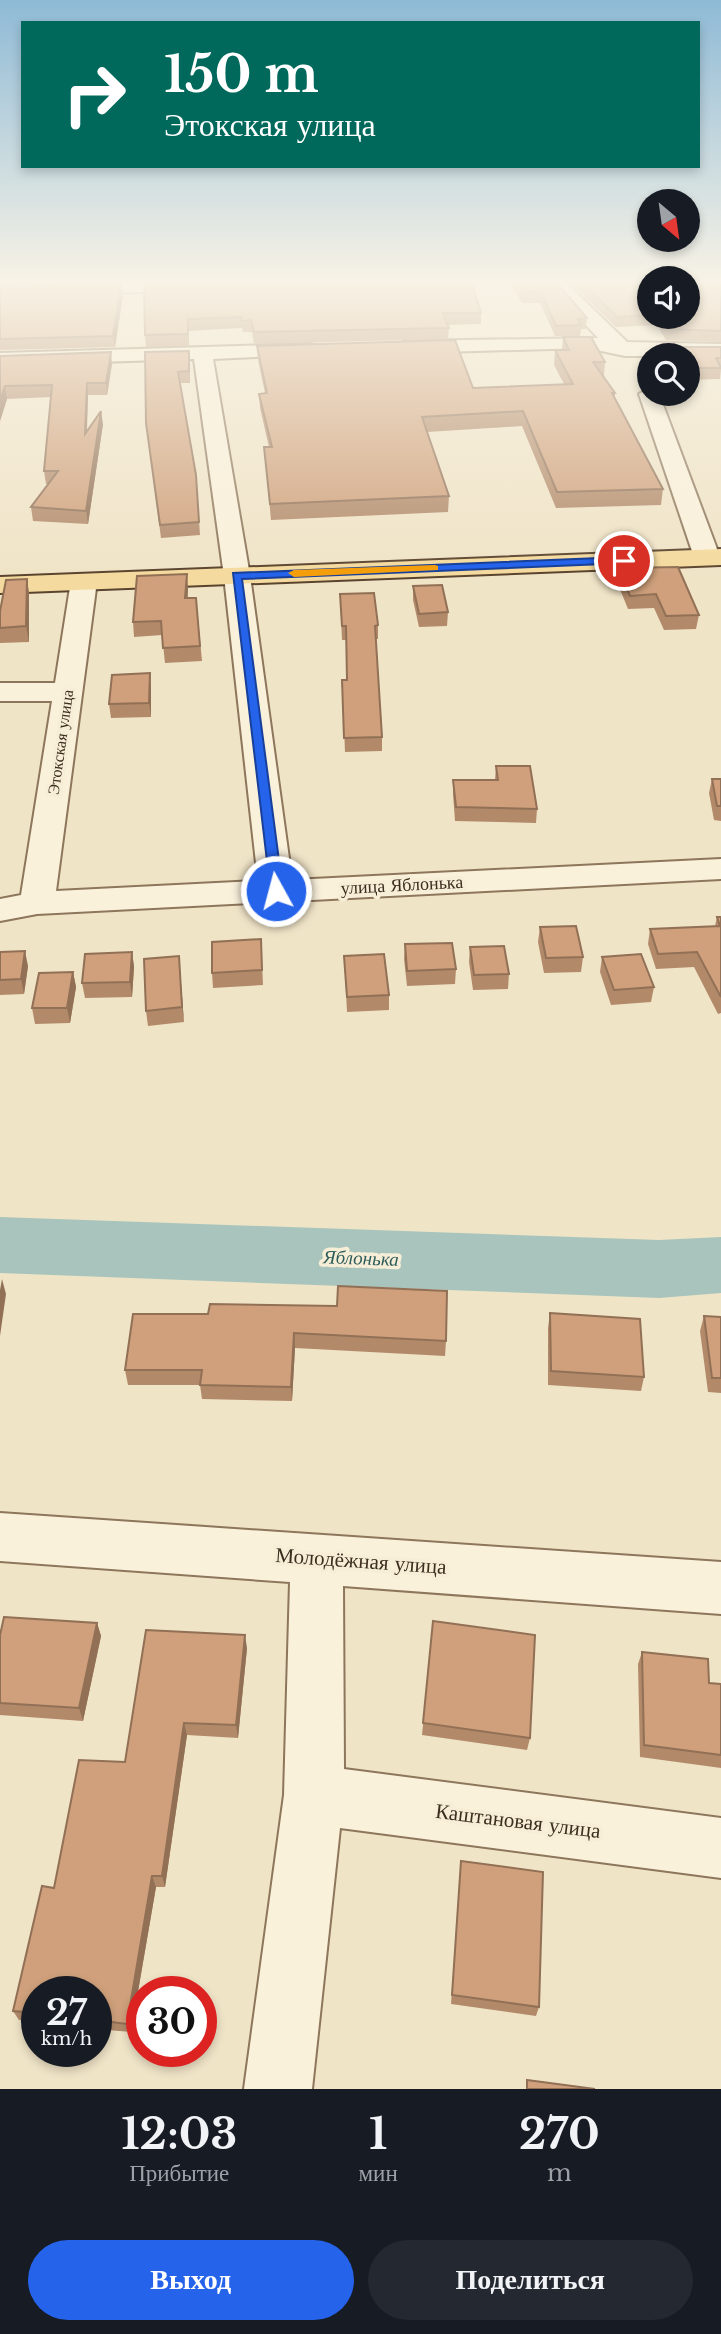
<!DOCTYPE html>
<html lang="ru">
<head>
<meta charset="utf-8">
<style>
	:root { --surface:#171b24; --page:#242831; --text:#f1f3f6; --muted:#9ea1a6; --accent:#2563eb }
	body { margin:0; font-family:"Libre Baskerville",serif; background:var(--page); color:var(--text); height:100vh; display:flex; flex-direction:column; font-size:26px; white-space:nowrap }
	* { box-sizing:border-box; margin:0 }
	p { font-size:23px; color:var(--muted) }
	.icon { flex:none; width:38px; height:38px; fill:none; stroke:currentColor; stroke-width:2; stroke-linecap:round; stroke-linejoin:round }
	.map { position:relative; height:2089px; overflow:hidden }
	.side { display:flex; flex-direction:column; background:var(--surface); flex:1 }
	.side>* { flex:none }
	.banner { position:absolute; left:21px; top:21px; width:679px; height:147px; border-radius:0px; box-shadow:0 4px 10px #0003; background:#00695c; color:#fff; overflow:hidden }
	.needle { width:46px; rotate:151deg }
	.controls { position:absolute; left:637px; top:189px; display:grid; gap:14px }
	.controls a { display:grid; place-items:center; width:63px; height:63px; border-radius:50%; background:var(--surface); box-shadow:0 4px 10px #0003; font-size:35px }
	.speed { position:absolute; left:21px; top:1976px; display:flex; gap:14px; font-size:35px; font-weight:700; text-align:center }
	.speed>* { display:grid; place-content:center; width:91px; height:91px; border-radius:50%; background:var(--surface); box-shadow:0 4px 10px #0003; line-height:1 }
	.speed small { font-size:18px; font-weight:400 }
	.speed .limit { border:10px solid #d22; background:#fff; color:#111 }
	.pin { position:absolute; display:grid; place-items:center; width:60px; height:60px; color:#fff; margin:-30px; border:4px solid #fff; border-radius:50%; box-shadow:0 2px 7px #0007 }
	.me { position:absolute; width:77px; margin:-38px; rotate:353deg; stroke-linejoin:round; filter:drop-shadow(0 0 5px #0008) }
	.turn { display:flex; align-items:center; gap:24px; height:147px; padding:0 28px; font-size:32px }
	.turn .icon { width:91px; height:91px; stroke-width:2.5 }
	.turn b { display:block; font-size:49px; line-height:60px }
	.eta { display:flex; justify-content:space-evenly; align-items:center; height:119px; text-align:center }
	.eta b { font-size:42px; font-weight:800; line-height:49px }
	.primary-button { display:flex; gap:14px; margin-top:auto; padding:14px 28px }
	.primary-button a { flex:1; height:80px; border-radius:42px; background:var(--accent); color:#fff; font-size:28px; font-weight:800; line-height:80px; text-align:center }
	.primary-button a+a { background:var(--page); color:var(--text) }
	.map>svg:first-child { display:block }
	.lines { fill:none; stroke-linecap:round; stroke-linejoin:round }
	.river { fill:#a8c4bc; fill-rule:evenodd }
	.minor-casing { stroke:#8d765b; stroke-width:4 }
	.major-casing { stroke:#5a442f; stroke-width:4 }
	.minor { fill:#faf1db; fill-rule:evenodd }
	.major { fill:#f4da9e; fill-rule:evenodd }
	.wall { fill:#b28a6a }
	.shaded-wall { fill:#917056 }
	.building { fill:#cfa07b; stroke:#917056; stroke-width:2 }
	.route { fill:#2563eb; stroke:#184099; stroke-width:2 }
	.slow { fill:#f59e0b }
	.labels { text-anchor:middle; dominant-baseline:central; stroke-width:7; stroke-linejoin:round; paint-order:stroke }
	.far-street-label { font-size:16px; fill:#3c2e1f; stroke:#f7eed7 }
	.street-label { font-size:18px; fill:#3c2e1f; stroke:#f7eed7 }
	.water-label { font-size:19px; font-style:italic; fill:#2e5c5a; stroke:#f7eed7 }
	.near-street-label { font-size:21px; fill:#3c2e1f; stroke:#f7eed7 }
</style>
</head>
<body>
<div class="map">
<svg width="721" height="2089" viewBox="0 0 721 2089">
	<rect width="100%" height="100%" fill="#f0e4c7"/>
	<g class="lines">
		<path class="river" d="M 0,1217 L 659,1240 L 721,1237 L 721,1293 L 659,1298 L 0,1273 Z"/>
		<g class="minor-casing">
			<path id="minor" d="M 202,282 L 205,286 L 202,290 L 196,291 L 0,295 L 0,285 Z
				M 546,282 L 565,282 L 627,342 L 721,344 L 721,356 L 625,356 L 587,348 L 405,353 L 395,347 L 405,341 L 598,338 Z
				M 310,344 L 317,346 L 320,350 L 317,354 L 213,359 L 250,576 L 292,880 L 721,859 L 721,879 L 37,914 L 0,921 L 0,899 L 21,895 L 52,701 L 0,701 L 0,683 L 55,683 L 71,581 L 75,576 L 93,576 L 97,581 L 56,891 L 258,881 L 224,576 L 194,359 L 0,365 L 0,353 Z
				M 649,388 L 649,394 L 659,394 L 720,557 L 716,562 L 698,562 L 694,557 L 639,394 Z
				M 0,1513 L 721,1562 L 721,1614 L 343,1586 L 344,1769 L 721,1818 L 721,1878 L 340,1828 L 312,2089 L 244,2089 L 284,1795 L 290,1582 L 0,1561 Z"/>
		</g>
		<g class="major-casing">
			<path id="major" d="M 721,549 L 721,565 L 0,593 L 0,577 Z"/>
		</g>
		<use href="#minor" class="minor"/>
		<use href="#major" class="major"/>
	</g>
	<path class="wall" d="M 0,282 L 37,282 L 0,283 Z
		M 220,282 L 481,313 L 481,324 L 448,325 L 449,328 L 448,339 L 254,344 L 252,332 L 243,332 L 242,328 L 189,331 L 189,346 L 146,347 L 145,335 Z
		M 510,282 L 556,282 L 587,318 L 586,329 L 581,329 L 580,336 L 555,336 L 540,303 L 522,303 Z
		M 569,282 L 649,282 L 649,317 L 688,317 L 721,282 L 721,342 L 666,340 L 657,325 L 616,327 Z
		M 0,287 L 123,295 L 115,347 L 0,350 Z
		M 563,337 L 605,362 L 604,376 L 615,393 L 615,399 L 663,489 L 661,505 L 556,508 L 522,426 L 427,432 L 449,496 L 448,512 L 271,520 L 264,447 L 269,447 L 260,408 L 259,394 L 265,393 L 258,360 L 257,346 L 473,388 L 564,384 L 554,365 L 555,350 L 562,350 Z
		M 678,347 L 721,347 L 721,370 L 720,379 L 688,380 L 688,355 L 677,355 Z
		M 145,352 L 190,362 L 190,383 L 180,383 L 196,475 L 200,535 L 161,538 L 146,423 Z
		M 0,356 L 112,364 L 107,395 L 88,395 L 87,431 L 103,424 L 88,524 L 33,521 L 31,507 L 48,484 L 46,484 L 44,471 L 51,397 L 7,399 L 0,421 Z
		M 618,568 L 699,615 L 696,629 L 664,630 L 654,608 L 628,609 L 617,582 Z
		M 27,579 L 29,594 L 29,642 L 0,643 L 0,611 Z
		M 413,586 L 448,612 L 447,626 L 419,627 L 413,600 Z
		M 188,588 L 187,598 L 196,598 L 202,661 L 165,663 L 162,635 L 134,637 L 133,622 Z
		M 340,594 L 378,625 L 378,639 L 376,639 L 382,737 L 382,751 L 345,752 L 342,680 L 347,680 L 346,640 L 342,640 Z
		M 150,673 L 151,687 L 151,717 L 111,718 L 109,704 Z
		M 496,766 L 537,809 L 536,823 L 455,821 L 453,794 L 453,780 L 495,780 Z
		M 712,779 L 721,779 L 721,821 L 714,820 L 709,793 Z
		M 717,917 L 721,917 L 721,1013 L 718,1014 L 694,967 L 656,969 L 648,944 L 650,929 L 715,926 Z
		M 540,927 L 583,957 L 581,972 L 544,973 L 538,942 Z
		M 261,939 L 263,985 L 213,988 L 212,973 Z
		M 405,944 L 456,969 L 455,984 L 407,986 L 404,959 Z
		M 470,947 L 509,974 L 508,989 L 473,990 L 469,962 Z
		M 0,952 L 28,966 L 24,994 L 0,995 Z
		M 132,952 L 134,967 L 132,997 L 85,998 L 82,983 Z
		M 344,956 L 389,995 L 389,1010 L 347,1012 Z
		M 602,957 L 654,987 L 651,1002 L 611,1005 L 600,972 Z
		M 180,971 L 184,1022 L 148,1026 L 146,1011 Z
		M 73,972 L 76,987 L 70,1023 L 35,1024 L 32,1008 Z
		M 550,1313 L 644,1377 L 641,1391 L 548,1385 L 548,1328 Z
		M 133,1314 L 446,1341 L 445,1356 L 295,1348 L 292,1401 L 202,1399 L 200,1385 L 128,1385 L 125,1370 Z
		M 704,1316 L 721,1317 L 721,1393 L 708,1392 L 700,1331 Z
		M 433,1621 L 530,1738 L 527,1750 L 422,1735 Z
		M 97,1623 L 101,1636 L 83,1721 L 0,1715 L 0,1635 Z
		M 247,1648 L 238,1738 L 187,1735 L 165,1887 L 156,1887 L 131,2032 L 96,2029 L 96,1992 L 37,1992 L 37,2022 L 19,2020 L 13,2011 L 54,1888 L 125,1762 Z
		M 642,1652 L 709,1683 L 721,1684 L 721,1768 L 640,1757 L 638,1664 Z
		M 461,1861 L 539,2007 L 536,2016 L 451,2004 Z"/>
	<path class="shaded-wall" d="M 121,284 L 123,295 L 115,347 L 113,336 Z
		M 111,352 L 112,364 L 107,395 L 106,383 Z
		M 87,383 L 88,395 L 86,447 L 85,434 Z
		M 5,386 L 7,399 L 0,421 L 0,401 Z
		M 101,411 L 103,424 L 88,524 L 86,511 Z
		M 187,574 L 188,588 L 187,613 L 185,598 Z
		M 27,579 L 29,594 L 29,642 L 26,626 Z
		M 150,673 L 151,687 L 151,717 L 149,703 Z
		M 25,951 L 28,966 L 24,994 L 21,979 Z
		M 132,952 L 134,967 L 132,997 L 130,982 Z
		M 179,956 L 180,971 L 184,1022 L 182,1007 Z
		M 73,972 L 76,987 L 70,1023 L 67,1008 Z
		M 2,1279 L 6,1294 L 0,1336 L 0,1290 Z
		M 294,1333 L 295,1348 L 292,1401 L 291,1387 Z
		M 97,1623 L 101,1636 L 83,1721 L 79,1708 Z
		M 245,1635 L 247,1648 L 238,1738 L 236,1725 Z
		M 184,1723 L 187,1735 L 165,1887 L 162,1876 Z
		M 152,1876 L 156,1887 L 131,2032 L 127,2024 Z"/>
	<path class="building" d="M 220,282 L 471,282 L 481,313 L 443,313 L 449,328 L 254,332 L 251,320 L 242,321 L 241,317 L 188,319 L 188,334 L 145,335 L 144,284 Z
		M 517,282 L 556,282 L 587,318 L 578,319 L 581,325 L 556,326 L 541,292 L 522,293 Z
		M 581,282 L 649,282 L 649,315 L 617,317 Z
		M 688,282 L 721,282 L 721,331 L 667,329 L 660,317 L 688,317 Z
		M 121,284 L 113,336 L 0,339 L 0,287 Z
		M 563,337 L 591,337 L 605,362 L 593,362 L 615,393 L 612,393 L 663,489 L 557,492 L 523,411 L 422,417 L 449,496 L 270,504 L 264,447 L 272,447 L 259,394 L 267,393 L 257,346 L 455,340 L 473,388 L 573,384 L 555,350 L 569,350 Z
		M 678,347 L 721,347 L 721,358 L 716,358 L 721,368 L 690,368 L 688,365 L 688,355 L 682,355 Z
		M 189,351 L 189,371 L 178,372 L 196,475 L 199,522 L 160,525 L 146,423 L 145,352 Z
		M 111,352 L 106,383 L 87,383 L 85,434 L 101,411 L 86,511 L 31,507 L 58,471 L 44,471 L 52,385 L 5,386 L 0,401 L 0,356 Z
		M 678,567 L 699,615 L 666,616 L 656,594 L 630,596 L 618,568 Z
		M 187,574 L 185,598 L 196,598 L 200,646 L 163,648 L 161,621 L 133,622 L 137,576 Z
		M 27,579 L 26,626 L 0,628 L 0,611 L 6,580 Z
		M 442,585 L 448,612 L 419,614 L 413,586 Z
		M 374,593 L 378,625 L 375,626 L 382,737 L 344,738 L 342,680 L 347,680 L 346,626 L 342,626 L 340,594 Z
		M 150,673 L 149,703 L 109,704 L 112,675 Z
		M 496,766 L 530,766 L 537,809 L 456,807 L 453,780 L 498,780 Z
		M 712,779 L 721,779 L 721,806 L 717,806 Z
		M 717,917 L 721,917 L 721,997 L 697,952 L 658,954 L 650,929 L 720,926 Z
		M 576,926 L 583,957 L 546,958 L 540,927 Z
		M 261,939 L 262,970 L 212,973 L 212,942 Z
		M 452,943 L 456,969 L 407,971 L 405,944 Z
		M 504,946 L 509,974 L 474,975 L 470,947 Z
		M 25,951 L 21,979 L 0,980 L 0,952 Z
		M 132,952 L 130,982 L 82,983 L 85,954 Z
		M 384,954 L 389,995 L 347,997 L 344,956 Z
		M 641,954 L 654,987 L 614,990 L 602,957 Z
		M 179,956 L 182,1007 L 146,1011 L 144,959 Z
		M 73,972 L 67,1008 L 32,1008 L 39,973 Z
		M 338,1286 L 447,1291 L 446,1341 L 294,1333 L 291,1387 L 200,1385 L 202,1370 L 125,1370 L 133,1314 L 208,1314 L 210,1304 L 337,1306 Z
		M 550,1313 L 640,1319 L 644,1377 L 551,1371 Z
		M 704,1316 L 721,1317 L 721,1378 L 712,1378 Z
		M 4,1617 L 97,1623 L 79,1708 L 0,1703 L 0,1635 Z
		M 433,1621 L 535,1635 L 530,1738 L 423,1723 Z
		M 146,1630 L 245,1635 L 236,1725 L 184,1723 L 162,1876 L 152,1876 L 127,2024 L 96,2020 L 96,1992 L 37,1992 L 37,2013 L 13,2011 L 42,1886 L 54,1888 L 79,1760 L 125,1762 Z
		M 642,1652 L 708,1659 L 709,1683 L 721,1684 L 721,1755 L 644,1745 Z
		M 461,1861 L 543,1872 L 539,2007 L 452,1995 Z
		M 527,2080 L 595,2089 L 527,2089 Z"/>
	<linearGradient id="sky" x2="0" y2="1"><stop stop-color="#8ebad6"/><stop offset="0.49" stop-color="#f8f3e6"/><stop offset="1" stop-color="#f8f3e6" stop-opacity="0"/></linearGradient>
	<rect width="721" height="574" fill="url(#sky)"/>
	<path class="route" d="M 624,557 L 630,561 L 628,563 L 242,579 L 283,891 L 276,896 L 271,895 L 233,573 Z"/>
	<path class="slow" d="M 435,565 L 438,566 L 438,570 L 294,577 L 288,573 L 294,570 Z"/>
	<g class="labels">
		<g class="far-street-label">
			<text transform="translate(60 742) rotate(-82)">Этокская улица</text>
		</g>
		<g class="street-label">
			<text transform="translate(402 885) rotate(-3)">улица Яблонька</text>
		</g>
		<g class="water-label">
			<text transform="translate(361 1258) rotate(2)">Яблонька</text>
		</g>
		<g class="near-street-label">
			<text transform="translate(361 1561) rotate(4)">Молодёжная улица</text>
			<text transform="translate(518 1821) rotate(7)">Каштановая улица</text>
		</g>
	</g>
</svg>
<div class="controls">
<a><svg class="needle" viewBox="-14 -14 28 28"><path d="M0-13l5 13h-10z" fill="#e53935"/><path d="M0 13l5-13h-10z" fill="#9ea1a6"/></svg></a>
<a><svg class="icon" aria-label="sound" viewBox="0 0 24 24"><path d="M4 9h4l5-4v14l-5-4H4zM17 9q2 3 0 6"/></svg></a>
<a><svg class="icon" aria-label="search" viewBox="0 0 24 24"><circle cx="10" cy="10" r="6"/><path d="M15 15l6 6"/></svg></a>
</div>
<div class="speed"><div>27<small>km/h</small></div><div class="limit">30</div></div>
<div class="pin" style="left:624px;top:561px;background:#d93025"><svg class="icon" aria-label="arrive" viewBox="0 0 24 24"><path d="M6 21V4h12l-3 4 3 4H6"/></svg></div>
<svg class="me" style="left:276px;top:891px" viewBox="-20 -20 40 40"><circle r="17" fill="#2563eb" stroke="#fff" stroke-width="3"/><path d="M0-11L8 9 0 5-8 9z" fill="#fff"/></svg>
<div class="banner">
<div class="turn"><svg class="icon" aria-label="right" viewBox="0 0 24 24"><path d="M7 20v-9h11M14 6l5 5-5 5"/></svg><div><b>150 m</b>Этокская улица</div></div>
</div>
</div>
<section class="side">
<div class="eta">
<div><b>12:03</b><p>Прибытие</p></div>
<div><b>1</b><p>мин</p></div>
<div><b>270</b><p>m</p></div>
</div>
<div class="primary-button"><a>Выход</a><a>Поделиться</a></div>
</section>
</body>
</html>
